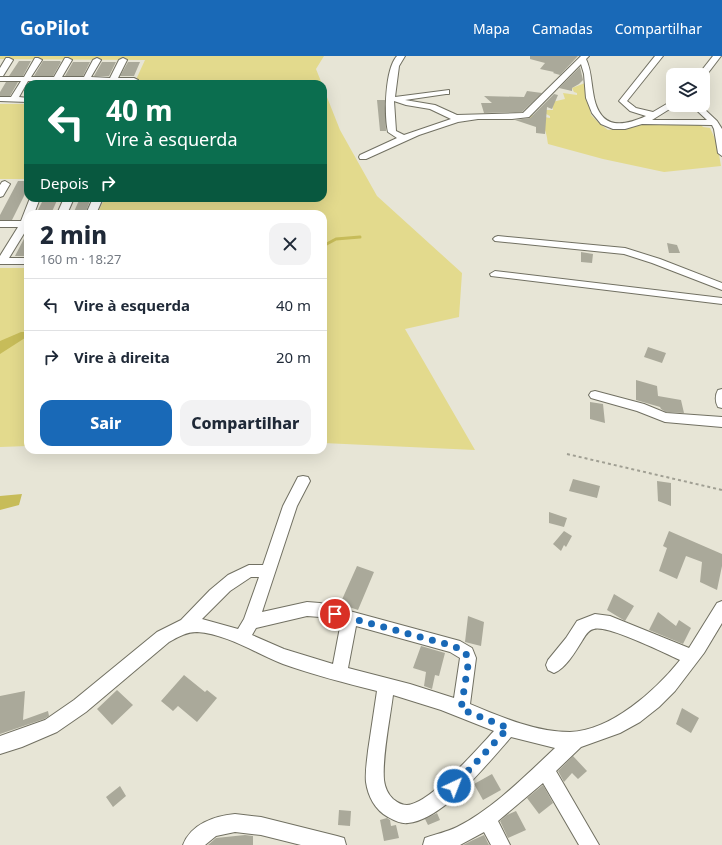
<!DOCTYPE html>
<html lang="pt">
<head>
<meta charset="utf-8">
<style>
	:root { --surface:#fff; --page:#f2f2f3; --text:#1f2937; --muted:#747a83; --line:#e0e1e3; --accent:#1969b7 }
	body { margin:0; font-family:"Noto Sans",sans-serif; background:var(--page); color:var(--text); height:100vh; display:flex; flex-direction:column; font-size:15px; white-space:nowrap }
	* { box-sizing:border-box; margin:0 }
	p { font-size:13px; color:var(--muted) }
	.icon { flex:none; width:22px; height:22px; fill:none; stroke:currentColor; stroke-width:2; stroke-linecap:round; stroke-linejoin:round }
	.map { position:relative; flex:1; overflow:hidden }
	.panel { position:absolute; left:24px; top:154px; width:303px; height:244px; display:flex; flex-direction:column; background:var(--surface); border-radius:12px; box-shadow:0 4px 16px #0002 }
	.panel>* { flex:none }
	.top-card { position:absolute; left:24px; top:24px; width:303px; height:122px; border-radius:12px; box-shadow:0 4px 16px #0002; background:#0b6e4f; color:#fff; overflow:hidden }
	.tools { position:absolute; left:666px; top:12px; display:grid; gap:8px }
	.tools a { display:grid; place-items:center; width:44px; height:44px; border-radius:8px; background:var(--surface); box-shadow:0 4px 16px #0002; font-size:20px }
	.pin { position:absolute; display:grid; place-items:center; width:34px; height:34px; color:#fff; margin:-17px; border:2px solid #fff; border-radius:50%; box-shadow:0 1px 4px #0007 }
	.me { position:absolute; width:44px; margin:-22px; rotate:43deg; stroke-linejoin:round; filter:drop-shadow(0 0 3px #0008) }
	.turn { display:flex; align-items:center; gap:14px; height:84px; padding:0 16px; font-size:18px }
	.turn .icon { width:52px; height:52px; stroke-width:2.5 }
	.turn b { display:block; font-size:28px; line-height:34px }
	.then { display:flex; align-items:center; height:38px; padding:0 16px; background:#0003; gap:8px; font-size:15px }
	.round { display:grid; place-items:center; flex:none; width:42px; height:42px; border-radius:12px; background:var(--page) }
	.overview { display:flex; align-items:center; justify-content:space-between; height:68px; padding:0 16px }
	h1 { font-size:24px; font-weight:800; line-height:30px }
	.cta { display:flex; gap:8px; margin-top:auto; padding:8px 16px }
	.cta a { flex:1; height:46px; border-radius:12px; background:var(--accent); color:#fff; font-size:16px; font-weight:800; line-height:46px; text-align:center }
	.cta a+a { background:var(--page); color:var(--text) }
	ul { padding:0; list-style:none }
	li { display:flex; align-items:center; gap:12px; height:52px; padding:0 16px; border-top:1px solid var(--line) }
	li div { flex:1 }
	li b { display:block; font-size:15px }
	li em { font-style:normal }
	header { display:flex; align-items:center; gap:24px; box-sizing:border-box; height:56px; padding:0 20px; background:var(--accent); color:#fff }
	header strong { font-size:19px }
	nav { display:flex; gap:22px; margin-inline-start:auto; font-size:14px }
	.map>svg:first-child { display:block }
	.green { fill:#e3da8d }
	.water { fill:#c7bc59 }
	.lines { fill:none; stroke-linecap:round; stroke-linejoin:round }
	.stream { stroke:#c7bc59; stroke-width:3 }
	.building { fill:#aaa99a }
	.minor-casing { stroke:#717062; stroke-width:2 }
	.path { stroke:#a09f93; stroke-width:2; stroke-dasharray:3 3; stroke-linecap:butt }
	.minor { fill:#fff; fill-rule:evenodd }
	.route { stroke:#1969b7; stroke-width:7; stroke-dasharray:0 12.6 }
</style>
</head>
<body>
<header>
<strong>GoPilot</strong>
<nav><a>Mapa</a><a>Camadas</a><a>Compartilhar</a></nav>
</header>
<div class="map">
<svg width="722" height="789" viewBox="0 0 722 789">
	<rect width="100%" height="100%" fill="#e7e5d6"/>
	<path class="green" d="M 0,0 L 324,0 L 316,13 L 322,28 L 134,28 L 145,4 L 0,3 Z
		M 585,27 L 591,59 L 600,68 L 608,74 L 635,71 L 644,68 L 700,68 L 703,71 L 710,72 L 717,87 L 721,110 L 664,116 L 603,103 L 548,88 C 546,72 544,67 528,61 L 533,59 L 550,62 L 550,60 L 544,57 L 544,54 L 553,54 L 552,46 L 565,43 L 563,37 L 577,39 L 577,37 L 574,36 L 572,32 Z
		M 323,31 L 340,74 L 377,140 L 462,217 L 459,261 L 405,273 L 475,394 L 323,387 L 323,158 L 97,158 L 105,142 L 323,142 Z
		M 0,48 L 28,48 L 28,123 L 0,123 Z
		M 0,212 L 28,212 L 28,390 L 0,391 Z"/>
	<path class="water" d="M 21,276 L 28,276 L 28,280 L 0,298 L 0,285 Z
		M 22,438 L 19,449 L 0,454 L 0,440 Z"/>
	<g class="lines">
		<path class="stream" d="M 323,190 L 336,183 L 360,181"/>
	</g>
	<path class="building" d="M 530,0 L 578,0 L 560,19 L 553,17 L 554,16 L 540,13 L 545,7 L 530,3 Z
		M 19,5 L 31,5 L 23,20 L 9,20 Z
		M 43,5 L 60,5 L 61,6 L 53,20 L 34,20 Z
		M 73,6 L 90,6 L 83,20 L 65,20 Z
		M 102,6 L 116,6 L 109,20 L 94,20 Z
		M 128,6 L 140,6 L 134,20 L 120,20 Z
		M 580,11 L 583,24 L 579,28 L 572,32 L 572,35 L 559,32 Z
		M 6,26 L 18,26 L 10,40 L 0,40 L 0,36 Z
		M 527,35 L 542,37 L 522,56 L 484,57 L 481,47 L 492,47 L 484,40 L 524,41 Z
		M 554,38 L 558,39 L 552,53 L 547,51 L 545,78 L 536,77 L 536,71 L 515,64 L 530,62 Z
		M 377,44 L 385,44 L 386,75 L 380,75 Z
		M 18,125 L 28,125 L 28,132 L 12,164 L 0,164 L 0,159 Z
		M 44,142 L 58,142 L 51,158 L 36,158 Z
		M 80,142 L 91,142 L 85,158 L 73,158 Z
		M 28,175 L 28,200 L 15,200 Z
		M 667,187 L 677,189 L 680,197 L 669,197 Z
		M 581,196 L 593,198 L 592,207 L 581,206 Z
		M 648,291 L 666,297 L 662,307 L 644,301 Z
		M 636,324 L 657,330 L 658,340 L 681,344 L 684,357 L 666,356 L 661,353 L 660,351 L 636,344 Z
		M 590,346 L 603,348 L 605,367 L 590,363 Z
		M 573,423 L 600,430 L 597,442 L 569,435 Z
		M 657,425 L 671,427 L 671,450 L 658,445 Z
		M 549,456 L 567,462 L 564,471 L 549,467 Z
		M 564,475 L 572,480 L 566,491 L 564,489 L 561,495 L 553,488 Z
		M 669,475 L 722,498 L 722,510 L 717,534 L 700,526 L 702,506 L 686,500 L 677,523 L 659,515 L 667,492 L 663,490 Z
		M 357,510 L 374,516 L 358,554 L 340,548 Z
		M 614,538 L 634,550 L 625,565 L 607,554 Z
		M 658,556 L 676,570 L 679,564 L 691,572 L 683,588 L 649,574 Z
		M 468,560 L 484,566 L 481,590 L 465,586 Z
		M 421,590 L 445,597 L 439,620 L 435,619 L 432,633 L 424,630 L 426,616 L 413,612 Z
		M 184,619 L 205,636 L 207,634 L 217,642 L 197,666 L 178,650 L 173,655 L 161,645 Z
		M 117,634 L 133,649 L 112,669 L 97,653 Z
		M 25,635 L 23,664 L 48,655 L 49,660 L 44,663 L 0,678 L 0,640 Z
		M 682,652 L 699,662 L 691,677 L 676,668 Z
		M 573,700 L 587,715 L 578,723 L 572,717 L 564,726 L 558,715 Z
		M 492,718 L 501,734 L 483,744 L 474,728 Z
		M 543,729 L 553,747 L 539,758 L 527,742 Z
		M 120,730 L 126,740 L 113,751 L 106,741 Z
		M 339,754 L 351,755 L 350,770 L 338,769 Z
		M 516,755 L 526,774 L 508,782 L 500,765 L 507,759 Z
		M 437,757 L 440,764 L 428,769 L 425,763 Z
		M 387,762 L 390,764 L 391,770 L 396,769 L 399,782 L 384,785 L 380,764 Z
		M 245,779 L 253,780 L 253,789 L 208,789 L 216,782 Z
		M 484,779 L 489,789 L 463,789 L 473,784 Z"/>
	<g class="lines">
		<g class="minor-casing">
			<path id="minor" d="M 397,0 L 405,0 L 399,10 L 395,41 L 449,34 L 449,38 L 446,38 L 405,44 L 435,49 L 457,59 L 523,57 L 581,0 L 589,0 L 586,3 C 591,14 591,24 593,36 C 598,71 618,73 646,60 L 630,55 L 619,45 L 655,0 L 663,0 L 627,45 L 636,52 L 653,56 L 670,46 L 673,46 L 673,49 L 676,49 L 652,64 L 707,64 L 691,49 L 700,49 L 717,65 L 722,73 L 722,100 L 718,97 L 714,73 L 712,69 L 642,68 L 625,73 L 613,73 L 601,68 L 592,57 L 586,42 L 584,18 L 581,8 L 529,61 L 512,63 L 478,63 L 458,66 L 419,79 L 366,103 L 360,103 L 359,101 L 360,99 L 397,82 L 388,76 C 384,59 385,13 397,0 ZM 394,45 L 406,49 L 430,53 L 451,63 L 404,79 L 396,75 Z
				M 713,0 L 721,0 L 705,21 L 698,19 Z
				M 6,2 L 9,2 L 13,4 L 3,20 L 0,20 L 0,12 Z
				M 35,2 L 38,2 L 42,4 L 31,21 L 54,21 L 65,2 L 68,2 L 72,4 L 62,21 L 84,21 L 93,4 L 97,2 L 101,4 L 91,21 L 110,22 L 119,4 L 123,2 L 127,4 L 118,22 L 134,22 L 138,24 L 134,26 L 116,26 L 115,28 L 107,28 L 108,26 L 89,26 L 88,28 L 80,28 L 81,26 L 59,26 L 58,28 L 50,28 L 52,26 L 28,25 L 19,41 L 28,42 L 28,46 L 0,45 L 0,41 L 11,41 L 21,25 L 0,25 L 0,21 L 24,21 Z
				M 5,125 L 10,128 L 3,140 L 0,141 L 0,129 L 2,126 Z
				M 30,142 L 40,142 L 34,158 L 28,158 L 28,171 L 9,202 L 28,202 L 28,208 L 0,208 L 0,200 L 18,171 L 0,171 L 0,165 L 21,165 Z
				M 64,142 L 74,142 L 67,158 L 57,158 Z
				M 93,142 L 103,142 L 96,158 L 86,158 Z
				M 498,180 L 625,192 L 660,203 L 722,227 L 722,234 L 652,207 L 624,198 L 495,185 L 493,183 L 495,181 Z
				M 495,215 L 722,242 L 722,248 L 491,220 L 490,218 Z
				M 722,333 L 722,352 L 718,351 C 715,346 715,339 718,334 Z
				M 595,335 L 644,348 L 666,357 L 722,361 L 722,371 L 665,366 L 637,355 L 591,342 L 589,339 L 591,336 Z
				M 303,420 L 308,421 L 310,425 L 297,450 L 262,556 L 307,546 L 320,547 L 460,585 L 472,592 L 476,602 L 470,648 C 501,661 536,676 570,676 C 611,675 656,634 680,604 C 664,597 608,569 594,573 C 588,574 585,580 582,585 C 575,596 566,612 554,617 L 548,614 L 546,609 L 548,604 L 566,582 L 577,565 L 595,558 L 610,560 L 689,592 L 717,547 L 722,545 L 722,567 L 704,597 L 675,635 L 659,651 L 640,666 L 620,677 L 581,691 L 556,715 L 599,789 L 579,789 L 543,727 L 498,765 L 510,789 L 491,789 L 484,776 L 460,789 L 423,789 L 425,782 C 436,778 447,776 457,771 C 494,752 525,720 555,692 L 511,681 C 488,707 443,764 408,767 C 401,768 393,764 388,761 C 375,754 368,740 366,726 C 365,716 367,705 368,695 C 371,675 374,655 377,635 C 345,627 314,619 283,608 C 255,597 227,578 197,576 C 186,576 178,581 169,586 L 86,656 L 57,676 L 22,691 L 0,698 L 0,680 L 45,664 L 74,644 L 157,576 L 181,564 L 210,534 L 228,519 L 249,509 L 263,509 L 283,450 L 298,421 ZM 251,521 L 259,521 L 244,563 L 238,573 L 202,563 L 230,535 ZM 307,560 L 320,561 L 341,566 L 333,608 L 284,593 L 252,579 L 256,572 ZM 356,570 L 450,596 L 460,602 L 454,642 L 410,628 L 348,612 ZM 393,639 L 441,654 L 494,675 C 478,692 430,748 407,749 C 401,749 397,746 393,743 C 388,738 385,732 384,724 C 382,701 390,663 393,639 Z
				M 235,758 L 261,761 L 337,780 L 344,782 L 346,789 L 301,789 L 261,779 L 235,776 L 216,780 L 205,789 L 183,789 C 191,768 214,760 235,758 Z"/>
		</g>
		<path class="path" d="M 567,398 L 722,434"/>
		<use href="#minor" class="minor"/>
	</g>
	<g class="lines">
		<path class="route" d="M 335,558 L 454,590 L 466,597 L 468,609 L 461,653 L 508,672 L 454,730"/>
	</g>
</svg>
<div class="tools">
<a><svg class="icon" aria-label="layers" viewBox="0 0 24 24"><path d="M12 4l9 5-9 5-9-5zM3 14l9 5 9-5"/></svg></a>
</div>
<div class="pin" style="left:335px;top:558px;background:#d93025"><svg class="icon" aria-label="arrive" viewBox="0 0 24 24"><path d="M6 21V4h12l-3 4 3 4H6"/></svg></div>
<svg class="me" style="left:454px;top:730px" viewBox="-20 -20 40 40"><circle r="17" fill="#1969b7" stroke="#fff" stroke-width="3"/><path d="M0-11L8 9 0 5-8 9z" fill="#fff"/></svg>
<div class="top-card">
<div class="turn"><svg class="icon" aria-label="left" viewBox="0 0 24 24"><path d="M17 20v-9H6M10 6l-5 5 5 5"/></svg><div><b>40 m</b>Vire à esquerda</div></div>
<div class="then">Depois<svg class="icon" aria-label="right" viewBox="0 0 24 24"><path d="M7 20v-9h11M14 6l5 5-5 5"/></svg></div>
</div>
<section class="panel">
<div class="overview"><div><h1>2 min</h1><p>160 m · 18:27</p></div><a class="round"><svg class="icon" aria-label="close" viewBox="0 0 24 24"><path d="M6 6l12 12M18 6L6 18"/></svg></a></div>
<ul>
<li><svg class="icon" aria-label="left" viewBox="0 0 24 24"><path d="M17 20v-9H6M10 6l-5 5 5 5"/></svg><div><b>Vire à esquerda</b></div><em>40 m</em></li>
<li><svg class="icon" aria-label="right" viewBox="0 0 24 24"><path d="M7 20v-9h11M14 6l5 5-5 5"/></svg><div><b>Vire à direita</b></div><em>20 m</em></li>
</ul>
<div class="cta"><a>Sair</a><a>Compartilhar</a></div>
</section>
</div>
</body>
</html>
